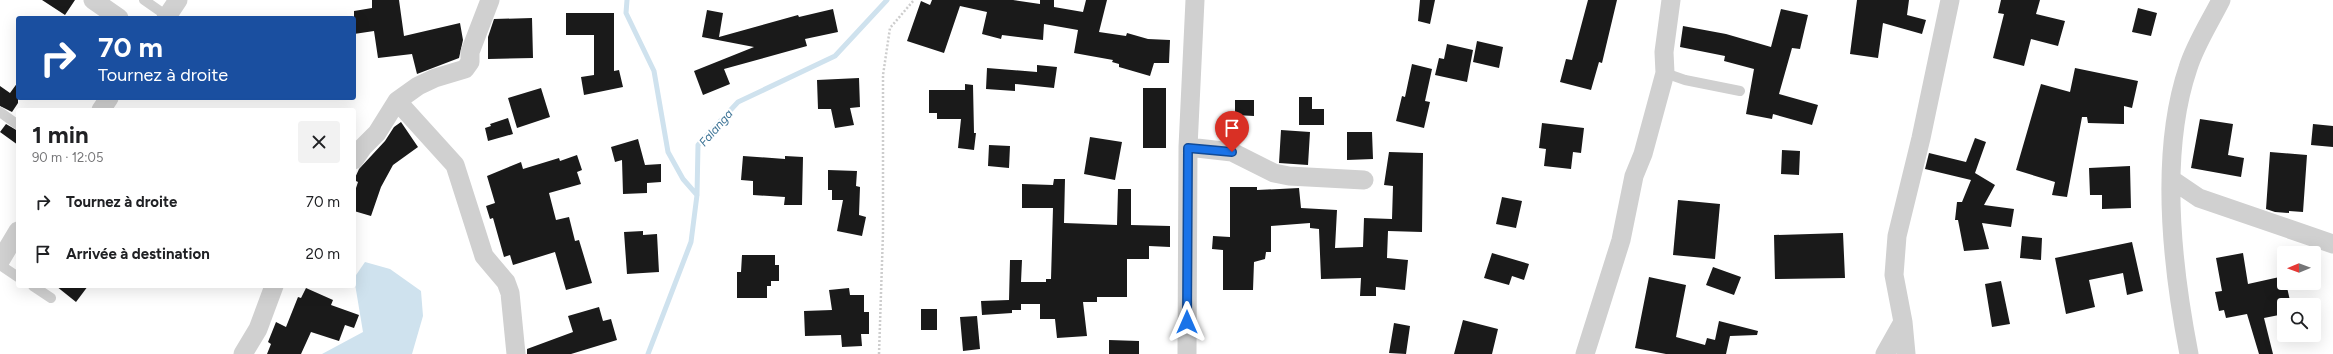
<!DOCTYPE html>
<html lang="fr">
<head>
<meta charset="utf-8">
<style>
	:root { --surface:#fff; --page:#f2f2f2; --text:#202124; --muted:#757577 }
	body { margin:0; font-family:Figtree,sans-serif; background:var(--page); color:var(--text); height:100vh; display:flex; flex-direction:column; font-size:15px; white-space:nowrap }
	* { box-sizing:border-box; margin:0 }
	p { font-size:13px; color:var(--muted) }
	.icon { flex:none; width:22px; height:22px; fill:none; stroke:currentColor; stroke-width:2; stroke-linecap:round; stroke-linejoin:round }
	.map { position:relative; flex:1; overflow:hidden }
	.panel { position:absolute; left:16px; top:108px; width:340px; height:180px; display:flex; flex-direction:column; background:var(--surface); border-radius:4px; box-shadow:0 4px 16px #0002 }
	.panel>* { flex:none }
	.banner { position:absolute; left:16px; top:16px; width:340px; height:84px; border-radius:4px; box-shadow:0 4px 16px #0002; background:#1a4fa0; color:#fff; overflow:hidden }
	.needle { width:26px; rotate:269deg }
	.tools { position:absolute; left:2277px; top:246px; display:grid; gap:8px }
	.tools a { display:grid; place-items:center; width:44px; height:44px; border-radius:4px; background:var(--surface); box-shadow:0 4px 16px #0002; font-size:20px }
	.pin { position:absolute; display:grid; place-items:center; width:34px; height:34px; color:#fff; margin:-41px -17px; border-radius:50% 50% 50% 0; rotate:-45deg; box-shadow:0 0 4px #0007 }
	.pin .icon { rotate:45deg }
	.me { position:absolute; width:44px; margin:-22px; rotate:0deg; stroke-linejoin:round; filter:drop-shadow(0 0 3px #0008) }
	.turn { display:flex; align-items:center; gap:14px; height:84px; padding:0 16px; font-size:18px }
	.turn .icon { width:52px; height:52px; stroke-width:2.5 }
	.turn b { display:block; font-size:28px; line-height:34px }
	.round { display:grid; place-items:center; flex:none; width:42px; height:42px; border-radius:4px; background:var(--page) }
	.summary { display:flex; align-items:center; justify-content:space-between; height:68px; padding:0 16px }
	h1 { font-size:24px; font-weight:700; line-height:30px }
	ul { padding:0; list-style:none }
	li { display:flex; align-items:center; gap:12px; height:52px; padding:0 16px }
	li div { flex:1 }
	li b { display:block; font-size:15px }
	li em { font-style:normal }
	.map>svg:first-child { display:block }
	.water { fill:#cfe2ee }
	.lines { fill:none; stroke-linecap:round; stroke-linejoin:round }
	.stream { stroke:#cfe2ee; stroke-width:5 }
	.building { fill:#1a1a1a }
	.path { stroke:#cdcdcd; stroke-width:2.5; stroke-dasharray:2 2; stroke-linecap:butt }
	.lane { stroke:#d0d0d0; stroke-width:10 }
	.street { stroke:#d0d0d0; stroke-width:19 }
	.route-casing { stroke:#114b97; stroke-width:10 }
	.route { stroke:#1a73e8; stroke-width:7 }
	.labels { text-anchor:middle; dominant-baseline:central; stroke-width:4; stroke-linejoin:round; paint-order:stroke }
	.water-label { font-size:12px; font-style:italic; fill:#3f7597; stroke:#fff }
</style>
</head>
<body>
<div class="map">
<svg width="2333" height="354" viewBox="0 0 2333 354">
	<rect width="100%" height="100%" fill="#fff"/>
	<path class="water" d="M 365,262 L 390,269 L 421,291 L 423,316 L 412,354 L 322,354 L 363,332 L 354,278 Z"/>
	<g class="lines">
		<path class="stream" d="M 627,0 L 626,13 L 654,71 L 668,152 L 683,179 L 697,195
			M 648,354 L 691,242 L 697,195 L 698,145 L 738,102 L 835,56 L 887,0"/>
	</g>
	<path class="building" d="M 42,0 L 75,0 L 65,15 Z
		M 372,0 L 399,0 L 404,36 L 460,23 L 463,40 L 459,58 L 417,74 L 412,54 L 378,58 L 374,31 L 354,34 L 354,11 L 372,8 Z
		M 932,0 L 1013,0 L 1040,4 L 1040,0 L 1054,0 L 1054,7 L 1083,12 L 1086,0 L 1107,0 L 1099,32 L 1126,36 L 1127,33 L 1148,39 L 1170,40 L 1169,63 L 1154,63 L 1150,76 L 1119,67 L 1119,64 L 1112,62 L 1113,60 L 1074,53 L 1078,30 L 1044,24 L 1043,40 L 1002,35 L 1001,39 L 982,34 L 987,12 L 960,6 L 944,53 L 907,41 L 921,1 L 930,5 Z
		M 1420,0 L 1435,0 L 1430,24 L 1418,21 Z
		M 1588,0 L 1617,0 L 1602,63 L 1599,62 L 1591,90 L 1560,82 L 1566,59 L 1572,60 Z
		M 1857,0 L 1909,0 L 1907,15 L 1926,20 L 1922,34 L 1883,23 L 1878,58 L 1850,54 Z
		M 2001,0 L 2040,0 L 2036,14 L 2065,21 L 2058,46 L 2031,39 L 2024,66 L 1993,58 L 2004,14 L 1998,13 Z
		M 2138,8 L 2157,13 L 2151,36 L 2132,32 Z
		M 833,9 L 838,32 L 805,39 L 807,46 L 724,69 L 730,84 L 703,95 L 694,71 L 754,47 L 702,37 L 707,10 L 723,13 L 719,37 L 798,15 L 799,17 Z
		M 1781,9 L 1808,15 L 1800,49 L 1792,48 L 1779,94 L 1818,105 L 1812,125 L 1773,114 L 1772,119 L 1746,114 L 1754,69 L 1724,61 L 1725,56 L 1680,47 L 1683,26 L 1726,34 L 1771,47 Z
		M 566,13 L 614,13 L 614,71 L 619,70 L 623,87 L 584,95 L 581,77 L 594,75 L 594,35 L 566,35 Z
		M 532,18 L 533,58 L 488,59 L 488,37 L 494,19 Z
		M 1477,41 L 1503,47 L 1499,68 L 1473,62 Z
		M 1447,44 L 1473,50 L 1467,82 L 1435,75 L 1439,58 L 1444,59 Z
		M 1412,64 L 1432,69 L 1425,101 L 1430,102 L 1424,128 L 1396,121 L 1402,96 L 1405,97 Z
		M 1037,65 L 1057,67 L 1054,88 L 1015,84 L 1015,91 L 986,89 L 987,68 L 1037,72 Z
		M 2075,68 L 2138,81 L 2132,108 L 2124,106 L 2124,124 L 2088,123 L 2087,117 L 2082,117 L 2067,197 L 2052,195 L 2055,182 L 2016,170 L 2041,84 L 2070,92 Z
		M 859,78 L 860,107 L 850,108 L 854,125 L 835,128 L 831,109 L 818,109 L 817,80 Z
		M 18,82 L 18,103 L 12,112 L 0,106 L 0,86 L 10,93 Z
		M 965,84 L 973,85 L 974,133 L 976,133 L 974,150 L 958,148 L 961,119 L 937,119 L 937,113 L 929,113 L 929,90 L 965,90 Z
		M 541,88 L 550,117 L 517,128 L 508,98 Z
		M 1143,88 L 1166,88 L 1166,148 L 1143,148 Z
		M 1299,97 L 1312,97 L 1312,109 L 1324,109 L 1324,125 L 1299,125 Z
		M 1235,100 L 1254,100 L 1254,116 L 1235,115 Z
		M 508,118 L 513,134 L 488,141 L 485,128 L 491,126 L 490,124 Z
		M 2200,119 L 2233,124 L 2228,155 L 2244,158 L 2241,177 L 2191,168 Z
		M 401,122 L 418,147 L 393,165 L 381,187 L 371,216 L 354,211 L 354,194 L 358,182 L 354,180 L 359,169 L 385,141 L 394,127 Z
		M 1542,123 L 1584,128 L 1581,153 L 1573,152 L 1571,169 L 1544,166 L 1546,149 L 1539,148 Z
		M 6,124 L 18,131 L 18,145 L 0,132 Z
		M 2313,124 L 2333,126 L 2333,147 L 2311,145 Z
		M 1281,130 L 1310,132 L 1308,165 L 1279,163 Z
		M 1347,132 L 1372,132 L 1373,159 L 1347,160 Z
		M 1090,137 L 1122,142 L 1115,180 L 1084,174 Z
		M 1975,138 L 1986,142 L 1975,173 L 1995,185 L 1984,205 L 2014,209 L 2011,227 L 1982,223 L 1989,249 L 1964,251 L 1958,220 L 1955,220 L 1957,202 L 1962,202 L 1971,180 L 1925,169 L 1929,153 L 1966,162 Z
		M 638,139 L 645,165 L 661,164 L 661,182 L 647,183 L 647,193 L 623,194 L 622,160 L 615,162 L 611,147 Z
		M 989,145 L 1010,146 L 1009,168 L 988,166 Z
		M 1782,150 L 1800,151 L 1799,175 L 1781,174 Z
		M 1389,152 L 1423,153 L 1422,232 L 1388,231 L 1387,258 L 1408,260 L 1405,290 L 1376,287 L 1376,296 L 1360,296 L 1361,278 L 1321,279 L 1319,229 L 1310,228 L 1310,223 L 1271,226 L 1271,252 L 1266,252 L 1265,259 L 1254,262 L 1253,290 L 1223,290 L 1223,250 L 1212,249 L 1213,236 L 1230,237 L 1230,187 L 1257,187 L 1257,190 L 1299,188 L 1301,208 L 1337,210 L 1335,248 L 1363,247 L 1364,218 L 1392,219 L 1393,186 L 1384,185 Z
		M 2270,152 L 2307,155 L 2303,212 L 2289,211 L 2289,213 L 2275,212 L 2266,209 Z
		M 577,155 L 582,170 L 577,172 L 581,184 L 549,193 L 556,220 L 569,217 L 575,241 L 579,240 L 592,283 L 566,290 L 555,252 L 513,265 L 510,255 L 504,257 L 493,218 L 490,219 L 486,206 L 495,203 L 487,176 L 521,162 L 523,169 L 559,158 L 560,161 Z
		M 743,156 L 785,159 L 785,156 L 803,157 L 802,205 L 784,205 L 785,197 L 753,195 L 753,181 L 741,180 Z
		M 2130,166 L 2131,208 L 2102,209 L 2102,195 L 2090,195 L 2089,168 Z
		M 828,170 L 857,171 L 856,186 L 860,187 L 859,215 L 866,217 L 862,236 L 837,231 L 843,200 L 832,200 L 832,190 L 828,190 Z
		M 1054,179 L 1065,179 L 1064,223 L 1117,225 L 1118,189 L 1131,189 L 1131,225 L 1170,226 L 1170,247 L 1149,246 L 1149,259 L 1127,259 L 1127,297 L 1097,297 L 1097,302 L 1083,302 L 1087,336 L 1057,338 L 1055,319 L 1040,319 L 1040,304 L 1021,304 L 1021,310 L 1012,310 L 1012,313 L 982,315 L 981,301 L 1009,300 L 1010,260 L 1022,260 L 1021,282 L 1046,282 L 1046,279 L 1051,279 L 1053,208 L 1022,208 L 1022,184 L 1053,185 Z
		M 1502,197 L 1522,201 L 1516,228 L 1496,224 Z
		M 1678,200 L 1720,204 L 1715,259 L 1673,255 Z
		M 643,231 L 643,235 L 657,234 L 659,272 L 627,274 L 624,232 Z
		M 1843,233 L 1845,278 L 1775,279 L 1774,235 Z
		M 2022,236 L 2042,238 L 2041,260 L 2020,258 Z
		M 2132,242 L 2143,291 L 2127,295 L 2123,273 L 2089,280 L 2095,307 L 2066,314 L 2055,258 Z
		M 1492,253 L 1529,264 L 1524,280 L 1512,276 L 1509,285 L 1484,278 Z
		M 2243,253 L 2248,284 L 2284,276 L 2284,283 L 2286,283 L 2291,305 L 2284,305 L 2284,314 L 2264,318 L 2273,354 L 2259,354 L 2247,314 L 2226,318 L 2224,310 L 2219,311 L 2215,292 L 2222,291 L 2216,258 Z
		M 742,255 L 775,255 L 775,265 L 779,265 L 779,281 L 771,281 L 771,286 L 767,286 L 767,298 L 737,298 L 737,272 L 741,272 Z
		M 1713,267 L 1741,277 L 1734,295 L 1706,285 Z
		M 1649,277 L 1686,285 L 1676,337 L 1705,345 L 1707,338 L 1715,340 L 1719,321 L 1758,331 L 1757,335 L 1730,336 L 1726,354 L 1666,354 L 1635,348 Z
		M 2001,281 L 2010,324 L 1992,327 L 1985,284 Z
		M 56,286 L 88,286 L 76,302 Z
		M 306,288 L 333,300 L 331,305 L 359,315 L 354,328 L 345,325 L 339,341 L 311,332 L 301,354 L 267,354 L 271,344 L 268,342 L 276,322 L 286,327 L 298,297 L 301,298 Z
		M 849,288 L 850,295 L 864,295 L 864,312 L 869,312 L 869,334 L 861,334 L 862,346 L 842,347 L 841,335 L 805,336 L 804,311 L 832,310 L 829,290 Z
		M 599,307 L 603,321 L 611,319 L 617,340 L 571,354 L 527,354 L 527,349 L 573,332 L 568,316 Z
		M 921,309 L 937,309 L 937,330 L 921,330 Z
		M 977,316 L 980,349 L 963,351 L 960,317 Z
		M 1463,320 L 1498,329 L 1492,354 L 1454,354 Z
		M 1394,323 L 1410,326 L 1406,354 L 1389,353 Z
		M 1109,340 L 1139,341 L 1139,354 L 1109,354 Z"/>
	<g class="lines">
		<path class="path" d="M 879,354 L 883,233 L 883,75 L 890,28 L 914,0"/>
		<path class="lane" d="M 144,0 L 167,16
			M 1665,73 L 1685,80 L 1740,91
			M 0,112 L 18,125
			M 0,265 L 18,277
			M 33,286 L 51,298"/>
		<path class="street" d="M 93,0 L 119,18
			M 166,18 L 178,0
			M 397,101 L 455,165 L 484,256 L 506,282 L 510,293 L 516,354
			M 101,110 L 109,98
			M 1188,147 L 1232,152 L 1274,173 L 1289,176 L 1364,180
			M 354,160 L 363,147 L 377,133 L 397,101 L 418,86 L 435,78 L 465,69 L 470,62 L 470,52 L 490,0
			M 2171,179 L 2199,198 L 2333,244
			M 0,261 L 18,231
			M 243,354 L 258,329 L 274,286
			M 1187,354 L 1188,147 L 1195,0
			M 1585,354 L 1621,240 L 1634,176 L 1643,154 L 1665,73 L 1664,52 L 1671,0
			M 1885,354 L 1903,322
			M 1906,354 L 1903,322 L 1894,275 L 1897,236 L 1921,138 L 1950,0
			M 2189,354 C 2172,267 2159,154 2188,68 C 2195,45 2210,22 2221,0"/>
	</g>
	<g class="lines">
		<g class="route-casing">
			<path id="route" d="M 1187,322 L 1188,148 L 1232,152"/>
		</g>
		<use href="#route" class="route"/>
	</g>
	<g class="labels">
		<g class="water-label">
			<text transform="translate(716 128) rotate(-49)">Falanga</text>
		</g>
	</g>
</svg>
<div class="tools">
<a><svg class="needle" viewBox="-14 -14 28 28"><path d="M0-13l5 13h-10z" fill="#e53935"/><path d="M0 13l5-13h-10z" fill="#757577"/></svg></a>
<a><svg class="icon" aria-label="search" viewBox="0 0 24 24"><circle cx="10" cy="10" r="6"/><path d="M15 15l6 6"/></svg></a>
</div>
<div class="pin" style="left:1232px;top:152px;background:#d93025"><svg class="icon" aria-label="arrive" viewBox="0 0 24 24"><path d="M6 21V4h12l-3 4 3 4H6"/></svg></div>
<svg class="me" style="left:1187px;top:322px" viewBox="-20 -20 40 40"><path d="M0-17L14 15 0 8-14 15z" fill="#1a73e8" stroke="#fff" stroke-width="4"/></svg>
<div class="banner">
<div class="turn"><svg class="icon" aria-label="right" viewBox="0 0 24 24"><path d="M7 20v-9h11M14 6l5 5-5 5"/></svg><div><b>70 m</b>Tournez à droite</div></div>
</div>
<section class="panel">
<div class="summary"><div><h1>1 min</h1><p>90 m · 12:05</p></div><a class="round"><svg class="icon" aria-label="close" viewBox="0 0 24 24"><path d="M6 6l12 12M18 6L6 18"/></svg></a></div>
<ul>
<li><svg class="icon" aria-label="right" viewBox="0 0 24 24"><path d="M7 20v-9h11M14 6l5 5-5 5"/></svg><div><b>Tournez à droite</b></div><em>70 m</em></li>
<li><svg class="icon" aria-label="arrive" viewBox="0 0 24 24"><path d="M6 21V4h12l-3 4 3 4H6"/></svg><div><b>Arrivée à destination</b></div><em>20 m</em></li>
</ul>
</section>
</div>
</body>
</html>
